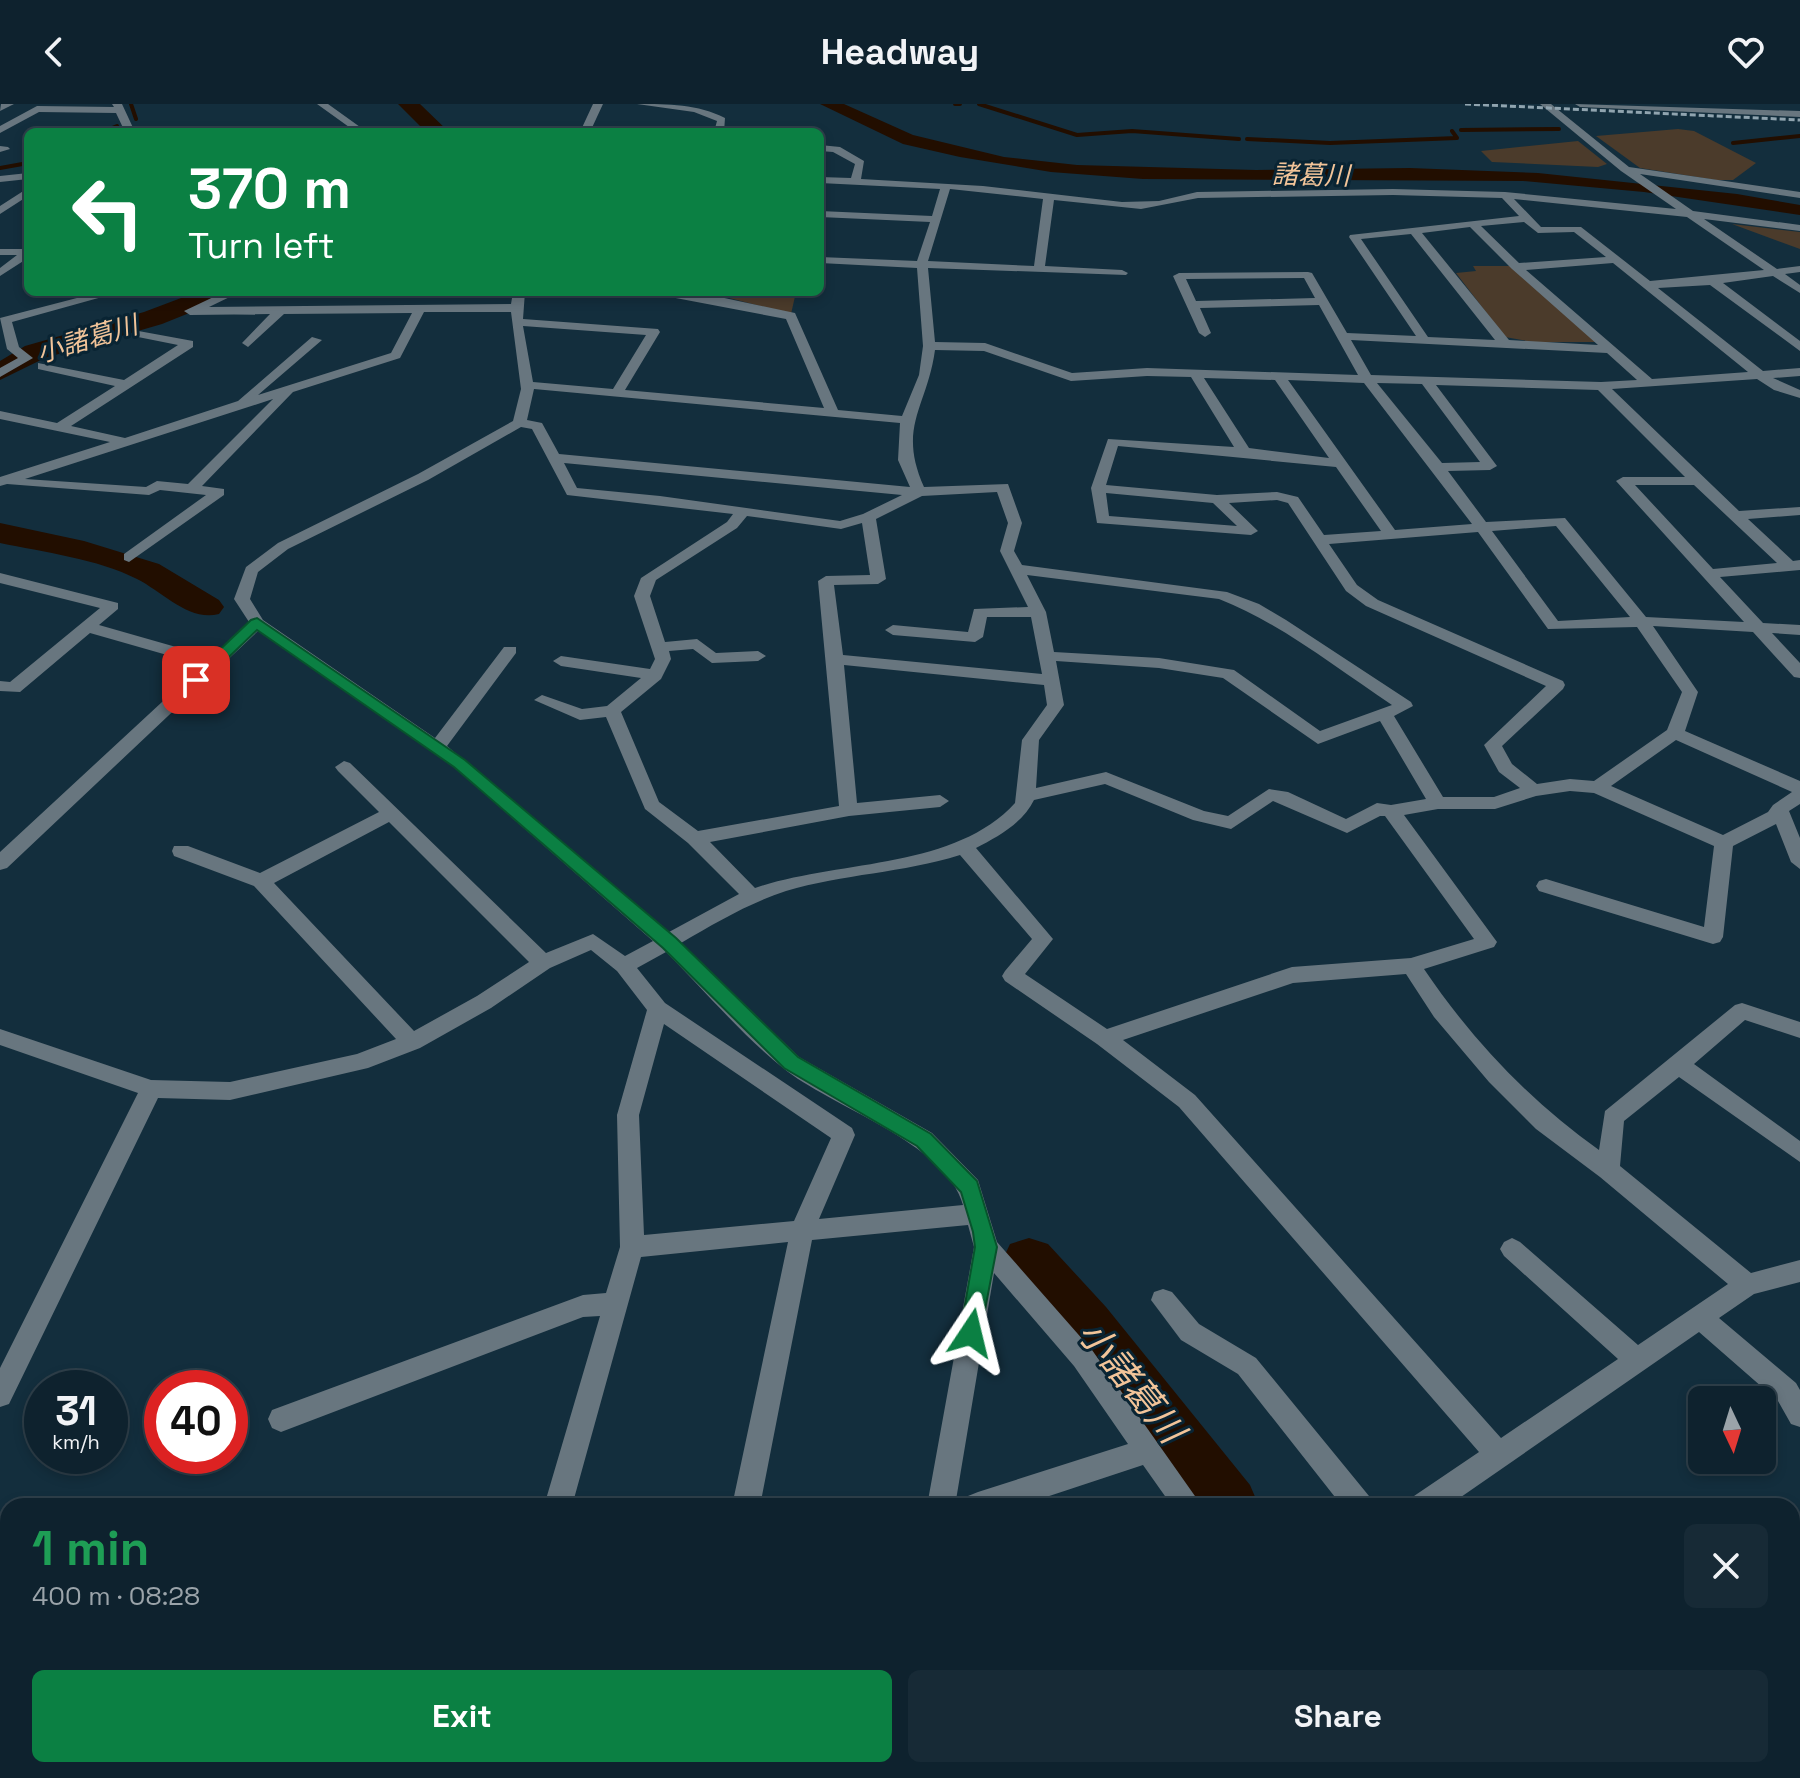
<!DOCTYPE html>
<html lang="en">
<head>
<meta charset="utf-8">
<style>
	:root { --surface:#0e222e; --page:#172a36; --text:#f1f3f6; --muted:#9ba4aa; --line:#2e3f4a; --accent:#0b8043 }
	body { margin:0; font-family:"Space Grotesk","Noto Sans JP",sans-serif; background:var(--page); color:var(--text); height:100vh; display:flex; flex-direction:column; font-size:30px; white-space:nowrap }
	* { box-sizing:border-box; margin:0 }
	p { font-size:26px; color:var(--muted) }
	.icon { flex:none; width:44px; height:44px; fill:none; stroke:currentColor; stroke-width:2; stroke-linecap:round; stroke-linejoin:round }
	.map { position:relative; flex:1; overflow:hidden }
	.panel { position:absolute; left:0px; top:1394px; width:1800px; height:280px; display:flex; flex-direction:column; background:var(--surface); border-radius:24px 24px 0 0; box-shadow:0 4px 12px #0003,0 0 0 2px var(--line) }
	.panel>* { flex:none }
	.guide { position:absolute; left:24px; top:24px; width:800px; height:168px; border-radius:12px; box-shadow:0 4px 12px #0003,0 0 0 2px var(--line); background:#0b8043; color:#fff; overflow:hidden }
	.needle { width:52px; rotate:176deg }
	.controls { position:absolute; left:1688px; top:1282px; display:grid; gap:16px }
	.controls a { display:grid; place-items:center; width:88px; height:88px; border-radius:12px; background:var(--surface); box-shadow:0 4px 12px #0003,0 0 0 2px var(--line); font-size:40px }
	.speed { position:absolute; left:24px; top:1266px; display:flex; gap:16px; font-size:40px; font-weight:700; text-align:center }
	.speed>* { display:grid; place-content:center; width:104px; height:104px; border-radius:50%; background:var(--surface); box-shadow:0 4px 12px #0003,0 0 0 2px var(--line); line-height:1 }
	.speed small { font-size:20px; font-weight:400 }
	.speed .limit { border:12px solid #d22; background:#fff; color:#111 }
	.pin { position:absolute; display:grid; place-items:center; width:68px; height:68px; color:#fff; margin:-34px; border-radius:16px; box-shadow:0 4px 12px #0006 }
	.me { position:absolute; width:88px; margin:-44px; rotate:10deg; stroke-linejoin:round; filter:drop-shadow(0 0 6px #0008) }
	.turn { display:flex; align-items:center; gap:28px; height:168px; padding:0 32px; font-size:36px }
	.turn .icon { width:104px; height:104px; stroke-width:2.5 }
	.turn b { display:block; font-size:56px; line-height:68px }
	.round { display:grid; place-items:center; flex:none; width:84px; height:84px; border-radius:12px; background:var(--page) }
	.head { display:flex; align-items:center; justify-content:space-between; height:136px; padding:0 32px }
	h1 { font-size:48px; font-weight:700; line-height:60px; color:#1e9e55 }
	.button { display:flex; gap:16px; margin-top:auto; padding:16px 32px }
	.button a { flex:1; height:92px; border-radius:12px; background:var(--accent); color:#fff; font-size:32px; font-weight:700; line-height:92px; text-align:center }
	.button a+a { background:var(--page); color:var(--text) }
	header { display:flex; justify-content:space-between; align-items:center; height:104px; padding:0 32px; background:var(--surface); font-size:36px; font-weight:700 }
	.map>svg:first-child { display:block }
	.green { fill:#4b3b2b }
	.water { fill:#220e00 }
	.lines { fill:none; stroke-linecap:round; stroke-linejoin:round }
	.stream { stroke:#220e00; stroke-width:4 }
	.river { fill:#220e00; fill-rule:evenodd }
	.minor { fill:#68767f; fill-rule:evenodd }
	.rail { stroke:#90a4af; stroke-width:3; stroke-dasharray:6 3; stroke-linecap:butt }
	.route { fill:#0b8043; stroke:#07532c; stroke-width:2 }
	.labels { text-anchor:middle; dominant-baseline:central; stroke-width:6; stroke-linejoin:round; paint-order:stroke }
	.far-water-label { font-size:26px; font-style:italic; fill:#f2c499; stroke:#092433 }
	.near-water-label { font-size:36px; font-style:italic; fill:#f2c499; stroke:#092433 }
</style>
</head>
<body>
<header><svg class="icon" aria-label="back" viewBox="0 0 24 24"><path d="M15 5l-7 7 7 7"/></svg>Headway<svg class="icon" aria-label="heart" viewBox="0 0 24 24"><path d="M12 20l-8-8c-3-5 5-10 8-4 3-6 11-1 8 4z"/></svg></header>
<div class="map">
<svg width="1800" height="1674" viewBox="0 0 1800 1674">
	<rect width="100%" height="100%" fill="#132e3d"/>
	<path class="green" d="M 1678,25 L 1694,27 L 1756,59 L 1733,76 L 1716,76 L 1640,64 L 1596,32 Z
		M 1578,37 L 1607,60 L 1598,63 L 1492,58 L 1481,47 Z
		M 1732,120 L 1800,128 L 1800,145 Z
		M 1473,162 L 1510,162 L 1598,238 L 1533,238 L 1505,233 L 1456,169 L 1476,167 Z
		M 706,188 L 796,188 L 791,210 Z"/>
	<path class="water" d="M 820,0 L 844,0 L 913,31 L 1004,53 L 1077,61 L 1256,66 L 1410,64 L 1538,69 L 1737,90 L 1800,101 L 1800,111 L 1644,88 L 1523,77 L 1143,75 L 1051,68 L 960,53 L 903,40 Z"/>
	<g class="lines">
		<path class="stream" d="M 131,0 L 136,15
			M 955,0 L 960,0
			M 979,0 L 1077,31 L 1132,27 L 1239,35
			M 1461,26 L 1559,25
			M 102,28 L 117,22
			M 1247,35 L 1330,39 L 1457,34 L 1452,27
			M 1733,39 L 1800,32
			M 0,64 L 28,59"/>
		<path class="river" d="M 398,0 L 420,0 L 449,28 L 426,28 Z
			M 197,188 L 233,188 L 229,193 L 162,220 L 45,254 L 0,276 L 0,257 L 25,242 L 144,208 Z
			M 0,419 L 84,437 L 159,460 L 219,496 L 224,503 L 219,510 C 189,518 163,488 137,475 C 98,455 43,448 0,439 Z
			M 1029,1134 L 1048,1140 L 1106,1203 L 1250,1381 L 1259,1402 L 1192,1402 L 1068,1239 L 1010,1174 L 1002,1157 L 1010,1140 Z
			M 1399,1666 L 1471,1666 L 1474,1674 L 1403,1674 Z"/>
		<path class="minor" d="M 1,0 L 14,0 L 0,7 Z
			M 112,0 L 122,0 L 135,28 L 125,28 L 116,9 L 39,8 L 0,29 L 0,22 L 37,2 L 114,3 Z
			M 317,0 L 328,0 L 367,28 L 356,28 Z
			M 593,0 L 603,0 L 590,28 L 580,28 Z
			M 637,0 C 668,0 698,0 725,14 L 724,28 L 714,28 L 717,17 L 694,8 Z
			M 1540,0 L 1551,0 L 1629,63 L 1800,88 L 1800,94 L 1640,70 L 1693,107 L 1800,121 L 1800,127 L 1704,115 L 1777,165 L 1800,162 L 1800,168 L 1785,170 L 1800,181 L 1800,189 L 1773,172 L 1723,179 L 1800,237 L 1800,247 L 1710,181 L 1658,184 L 1763,267 L 1800,264 L 1800,272 L 1773,274 L 1800,286 L 1800,294 L 1774,286 L 1757,275 L 1612,285 L 1739,407 L 1800,403 L 1800,411 L 1748,415 L 1793,457 L 1800,456 L 1800,466 L 1720,473 L 1763,519 L 1800,521 L 1800,531 L 1772,529 L 1800,559 L 1800,574 L 1794,573 L 1753,528 L 1653,522 L 1698,588 L 1685,627 L 1800,677 L 1800,700 L 1789,707 L 1800,734 L 1800,765 L 1791,758 L 1776,720 L 1733,742 L 1723,833 L 1720,838 L 1713,840 L 1539,787 L 1536,782 L 1539,777 L 1546,775 L 1704,823 L 1714,742 L 1594,689 L 1570,687 L 1536,692 L 1495,705 L 1438,705 L 1404,711 L 1497,838 L 1494,843 L 1424,865 C 1472,936 1530,997 1599,1046 L 1605,1007 L 1735,901 L 1742,899 L 1800,918 L 1800,934 L 1745,916 L 1694,960 L 1800,1037 L 1800,1058 L 1679,973 L 1624,1017 L 1620,1062 L 1751,1169 L 1800,1156 L 1800,1178 L 1754,1190 L 1719,1214 L 1796,1279 L 1800,1286 L 1800,1323 L 1791,1320 L 1778,1297 L 1699,1228 L 1448,1402 L 1410,1402 L 1414,1392 L 1479,1348 L 1179,1003 L 1097,940 L 1005,877 L 1002,872 L 1005,867 L 1032,835 L 960,751 C 903,769 843,770 786,787 C 749,799 715,819 681,839 L 799,953 L 932,1029 L 978,1076 L 997,1138 L 1092,1246 L 1202,1402 L 1172,1402 L 1143,1361 L 1019,1402 L 964,1402 L 968,1392 L 978,1388 L 1128,1340 L 1074,1262 L 994,1169 L 955,1402 L 927,1402 L 974,1143 L 968,1121 L 812,1136 L 760,1402 L 732,1402 L 788,1138 L 641,1153 L 572,1402 L 544,1402 L 600,1212 L 583,1213 L 281,1328 L 272,1324 L 268,1315 L 272,1306 L 583,1191 L 606,1189 L 620,1143 L 617,1011 L 647,906 L 617,867 L 591,846 L 550,864 L 491,904 L 420,944 L 368,964 L 230,996 L 158,994 L 9,1300 L 0,1303 L 0,1264 L 138,989 L 0,941 L 0,925 L 151,976 L 230,978 L 357,950 L 396,935 L 254,782 L 174,752 L 172,747 L 174,742 L 188,742 L 260,769 L 379,708 L 338,667 L 335,663 L 344,657 L 350,659 L 546,849 L 593,830 L 625,852 L 653,837 L 454,663 L 258,527 L 7,764 L 0,766 L 0,748 L 202,561 L 90,529 L 20,588 L 0,587 L 0,577 L 10,578 L 100,504 L 0,479 L 0,469 L 118,499 L 118,505 L 99,521 L 211,553 L 249,518 L 234,495 L 246,463 L 278,439 L 418,370 L 513,317 L 521,285 L 511,208 L 424,208 L 400,254 L 293,288 L 202,382 L 224,385 L 224,391 L 129,458 L 124,456 L 124,450 L 206,391 L 160,386 L 149,391 L 7,380 L 0,382 L 0,373 L 110,338 L 0,315 L 0,307 L 57,319 L 115,282 L 38,265 L 38,259 L 124,276 L 178,241 L 133,232 L 133,226 L 193,237 L 193,243 L 71,322 L 125,334 L 238,297 L 312,233 L 322,236 L 258,291 L 391,249 L 412,209 L 284,210 L 248,243 L 242,239 L 270,210 L 190,211 L 184,207 L 224,188 L 240,188 L 209,203 L 511,200 L 513,188 L 525,188 L 523,215 L 658,225 L 660,228 L 625,286 L 824,304 L 786,215 L 644,188 L 701,189 L 795,209 L 838,306 L 902,312 L 919,271 L 923,242 L 917,164 L 820,159 L 820,153 L 917,157 L 930,118 L 820,113 L 820,107 L 932,112 L 940,85 L 820,79 L 820,73 L 851,74 L 855,60 L 833,48 L 820,47 L 820,41 L 840,43 L 864,57 L 861,75 L 983,82 L 1122,98 L 1159,97 L 1197,88 L 1393,85 L 1505,88 L 1676,105 L 1621,67 ZM 950,85 L 1043,95 L 1034,162 L 928,157 ZM 1393,91 L 1502,94 L 1519,112 L 1350,131 L 1349,133 L 1416,232 L 1347,229 L 1312,169 L 1308,168 L 1179,169 L 1173,172 L 1199,229 L 1205,233 L 1211,229 L 1200,204 L 1319,201 L 1358,271 L 1147,264 L 1072,269 L 985,239 L 935,238 L 928,164 L 1126,171 L 1128,169 L 1122,166 L 1045,162 L 1054,96 L 1141,105 L 1198,94 ZM 1514,95 L 1687,113 L 1764,166 L 1650,177 L 1581,123 L 1541,123 ZM 1524,118 L 1538,129 L 1574,128 L 1606,153 L 1519,159 L 1481,122 ZM 1470,123 L 1512,165 L 1598,241 L 1509,236 L 1422,129 ZM 1411,130 L 1495,236 L 1428,233 L 1361,135 ZM 1613,159 L 1748,268 L 1652,275 L 1526,166 ZM 1304,174 L 1315,194 L 1196,197 L 1186,175 ZM 523,222 L 646,231 L 613,285 L 533,278 ZM 1351,236 L 1607,249 L 1637,276 L 1601,278 L 1371,271 ZM 935,246 L 984,247 L 1071,277 L 1147,272 L 1191,273 L 1234,343 L 1108,335 L 1091,384 L 1097,419 L 1251,431 L 1258,427 L 1229,399 L 1277,396 L 1288,399 L 1346,487 L 1366,502 L 1546,582 L 1484,641 L 1499,668 L 1520,684 L 1494,693 L 1443,693 L 1394,612 L 1413,602 L 1411,598 L 1286,516 L 1259,500 L 1227,488 L 1022,461 L 1014,447 L 1022,419 L 1008,380 L 924,383 C 897,322 927,304 935,246 ZM 1204,274 L 1275,276 L 1329,354 L 1249,344 ZM 1288,276 L 1364,279 L 1472,420 L 1395,426 ZM 1377,279 L 1422,280 L 1480,358 L 1442,359 ZM 1436,281 L 1598,286 L 1685,373 L 1623,373 L 1616,377 L 1744,518 L 1646,513 L 1565,414 L 1486,418 L 1448,367 L 1490,366 L 1497,362 ZM 534,285 L 900,319 L 898,356 L 910,383 L 559,350 L 542,319 L 527,316 ZM 273,295 L 188,380 L 157,377 L 146,383 L 25,375 ZM 521,323 L 532,325 L 567,391 L 733,410 L 727,418 L 641,474 L 634,492 L 655,555 L 650,565 L 561,552 L 553,557 L 561,562 L 641,574 L 607,602 L 582,605 L 542,591 L 534,596 L 580,616 L 606,613 L 645,705 L 688,739 L 739,790 L 669,828 L 447,642 L 516,549 L 516,543 L 504,543 L 435,634 L 263,516 L 250,495 L 258,468 L 288,445 L 428,376 ZM 1118,342 L 1336,363 L 1381,427 L 1324,431 L 1298,393 L 1277,388 L 1217,391 L 1106,381 ZM 564,359 L 902,391 L 863,410 L 840,417 L 660,392 L 577,384 ZM 1635,381 L 1694,381 L 1777,459 L 1713,465 ZM 997,388 L 1008,419 L 1000,447 L 1028,503 L 974,505 L 968,528 L 893,521 L 885,526 L 893,531 L 975,538 L 983,533 L 987,513 L 1031,513 L 1042,570 L 843,551 L 834,481 L 878,480 L 886,475 L 876,415 L 922,392 ZM 1106,389 L 1213,399 L 1237,422 L 1109,412 ZM 747,412 L 841,425 L 862,419 L 870,471 L 826,472 L 818,477 L 839,702 L 698,727 L 659,698 L 621,608 L 661,575 L 671,555 L 669,547 L 693,545 L 712,559 L 758,557 L 766,552 L 758,547 L 716,549 L 697,535 L 665,538 L 650,492 L 656,476 L 737,424 ZM 1556,422 L 1630,513 L 1558,517 L 1492,427 ZM 1478,428 L 1548,525 L 1637,523 L 1682,588 L 1667,626 L 1594,677 L 1570,675 L 1537,680 L 1512,660 L 1502,642 L 1563,585 L 1565,581 L 1563,577 L 1378,496 L 1357,481 L 1329,440 ZM 1027,471 L 1219,495 C 1282,520 1336,564 1392,601 L 1320,627 L 1234,566 L 1159,554 L 1054,548 L 1046,508 ZM 1056,557 L 1159,564 L 1223,574 L 1318,640 L 1380,617 L 1426,695 L 1391,701 L 1377,699 L 1346,715 L 1288,688 L 1269,685 L 1228,712 L 1204,707 L 1106,668 L 1036,684 L 1039,636 L 1064,601 ZM 844,561 L 1044,581 L 1047,601 L 1022,636 L 1015,699 C 954,766 836,756 755,784 L 710,738 L 849,712 L 940,703 L 949,697 L 940,691 L 857,699 ZM 1676,636 L 1792,688 L 1773,701 L 1768,708 L 1723,731 L 1611,682 ZM 1105,680 L 1193,716 L 1231,725 L 1273,697 L 1347,729 L 1380,712 L 1385,712 L 1474,835 L 1411,854 L 1292,863 L 1107,925 L 1025,870 L 1053,835 L 976,744 C 997,733 1023,719 1034,696 ZM 389,718 L 529,858 L 477,892 L 414,927 L 274,779 ZM 666,848 C 703,885 743,932 783,964 C 829,1002 947,1039 963,1101 L 819,1115 L 855,1031 L 852,1024 L 665,899 L 637,864 ZM 1406,870 L 1434,913 L 1489,978 L 1536,1025 L 1600,1073 L 1728,1180 L 1638,1241 L 1520,1138 L 1512,1134 L 1504,1138 L 1500,1145 L 1504,1152 L 1618,1255 L 1501,1334 L 1195,991 L 1123,936 L 1293,879 ZM 664,920 L 831,1034 L 794,1117 L 644,1131 L 639,1011 Z
			M 1575,0 L 1800,7 L 1800,13 L 1580,3 Z
			M 0,42 L 8,43 L 10,45 L 0,48 Z
			M 28,69 L 28,75 L 0,78 L 0,72 Z
			M 28,84 L 28,92 L 0,110 L 0,102 Z
			M 0,145 L 28,145 L 28,154 L 0,172 L 0,164 L 17,151 L 0,151 Z
			M 100,188 L 120,188 L 12,218 L 19,243 L 33,254 L 0,273 L 0,264 L 18,254 L 7,245 L 0,214 Z
			M 1163,1185 L 1172,1188 L 1199,1220 L 1256,1254 L 1369,1392 L 1373,1402 L 1342,1402 L 1238,1270 L 1181,1236 L 1151,1196 L 1154,1188 Z
			M 475,1666 L 505,1666 L 504,1674 L 474,1674 Z
			M 748,1666 L 792,1666 L 789,1674 L 745,1674 Z
			M 877,1666 L 907,1666 L 905,1674 L 875,1674 Z
			M 1368,1666 L 1401,1666 L 1404,1674 L 1371,1674 Z
			M 1618,1666 L 1662,1666 L 1659,1674 L 1615,1674 Z
			M 1755,1666 L 1787,1666 L 1790,1674 L 1758,1674 Z"/>
		<path class="rail" d="M 1465,0 L 1800,16"/>
	</g>
	<path class="route" d="M 257,514 L 465,656 L 676,834 L 798,953 L 931,1030 L 977,1077 L 997,1143 L 979,1237 L 971,1240 L 963,1237 L 960,1229 L 975,1143 L 973,1128 L 961,1088 L 917,1042 L 784,964 L 663,844 L 454,663 L 257,526 L 202,579 L 191,579 L 191,573 L 251,516 Z"/>
	<g class="labels">
		<g class="far-water-label">
			<text transform="translate(1311 71) rotate(1)">諸葛川</text>
			<text transform="translate(87 235) rotate(-17)">小諸葛川</text>
		</g>
		<g class="near-water-label">
			<text transform="translate(1131 1278) rotate(51)">小諸葛川</text>
		</g>
	</g>
</svg>
<div class="controls">
<a><svg class="needle" viewBox="-14 -14 28 28"><path d="M0-13l5 13h-10z" fill="#e53935"/><path d="M0 13l5-13h-10z" fill="#9ba4aa"/></svg></a>
</div>
<div class="speed"><div>31<small>km/h</small></div><div class="limit">40</div></div>
<div class="pin" style="left:196px;top:576px;background:#d93025"><svg class="icon" aria-label="arrive" viewBox="0 0 24 24"><path d="M6 21V4h12l-3 4 3 4H6"/></svg></div>
<svg class="me" style="left:971px;top:1229px" viewBox="-20 -20 40 40"><path d="M0-17L14 15 0 8-14 15z" fill="#0b8043" stroke="#fff" stroke-width="4"/></svg>
<div class="guide">
<div class="turn"><svg class="icon" aria-label="left" viewBox="0 0 24 24"><path d="M17 20v-9H6M10 6l-5 5 5 5"/></svg><div><b>370 m</b>Turn left</div></div>
</div>
<section class="panel">
<div class="head"><div><h1>1 min</h1><p>400 m · 08:28</p></div><a class="round"><svg class="icon" aria-label="close" viewBox="0 0 24 24"><path d="M6 6l12 12M18 6L6 18"/></svg></a></div>
<div class="button"><a>Exit</a><a>Share</a></div>
</section>
</div>
</body>
</html>
